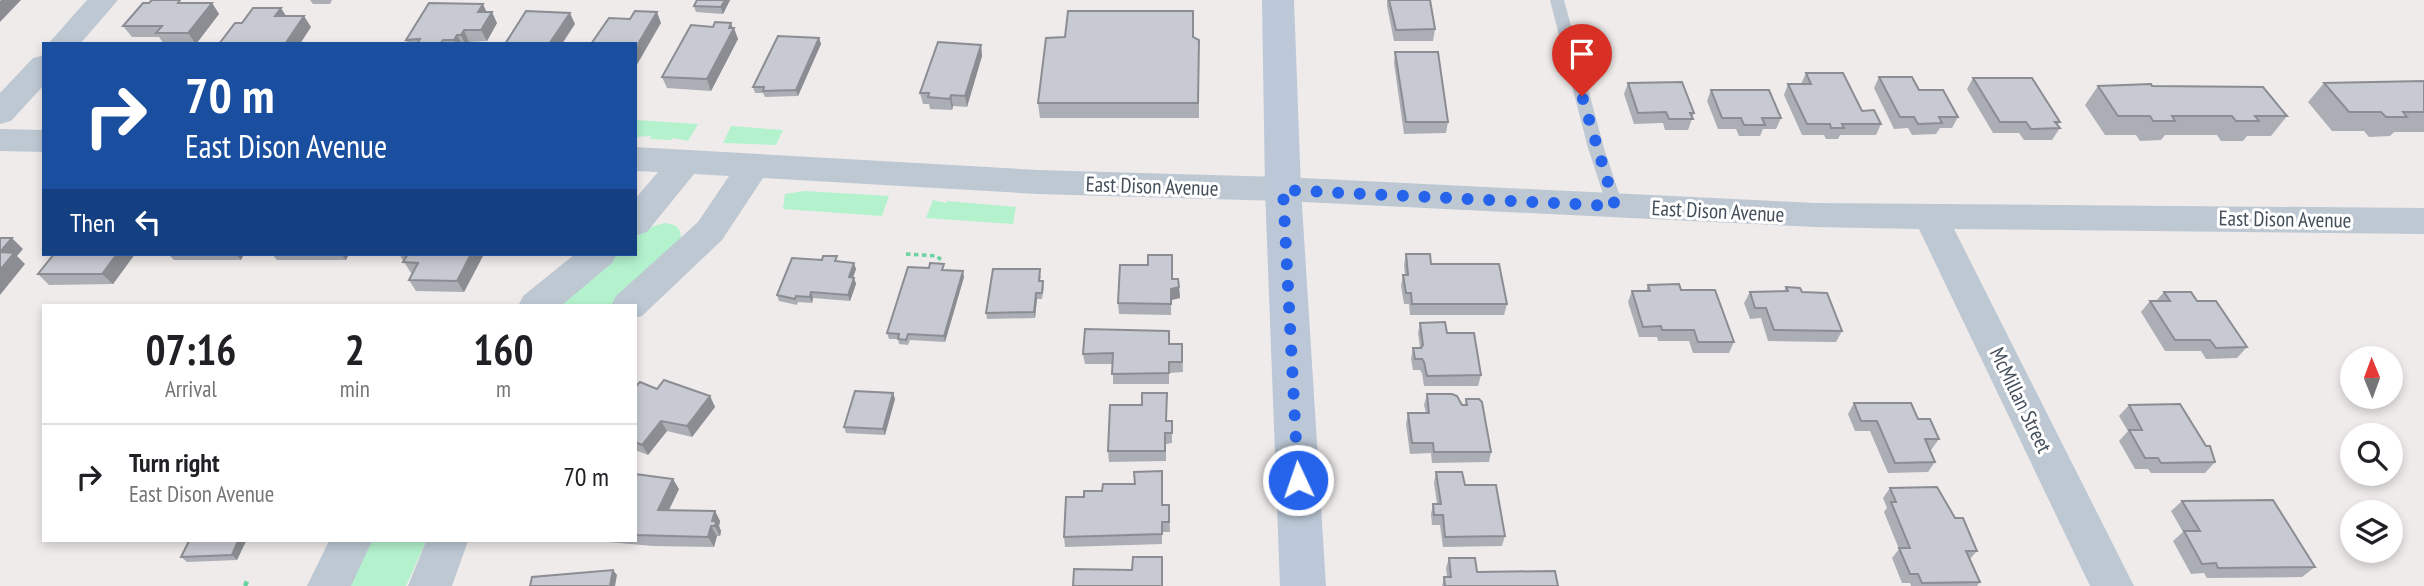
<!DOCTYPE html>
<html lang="en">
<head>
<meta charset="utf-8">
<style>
	:root { --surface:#fff; --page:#f6f6f6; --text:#202124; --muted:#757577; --line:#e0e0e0 }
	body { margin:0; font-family:"PT Sans Narrow",sans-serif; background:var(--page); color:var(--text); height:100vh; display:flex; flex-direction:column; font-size:26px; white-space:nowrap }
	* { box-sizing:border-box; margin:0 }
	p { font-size:23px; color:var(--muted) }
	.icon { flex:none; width:38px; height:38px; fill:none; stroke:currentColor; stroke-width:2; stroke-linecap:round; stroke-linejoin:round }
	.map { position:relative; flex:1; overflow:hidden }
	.side { position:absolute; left:42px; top:304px; width:595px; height:238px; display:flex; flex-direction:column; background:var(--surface); border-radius:0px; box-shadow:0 4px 10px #0003 }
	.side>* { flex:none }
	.top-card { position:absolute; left:42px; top:42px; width:595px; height:214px; border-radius:0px; box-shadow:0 4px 10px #0003; background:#1a4fa0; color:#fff; overflow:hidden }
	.needle { width:46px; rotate:359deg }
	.controls { position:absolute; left:2340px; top:346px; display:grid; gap:14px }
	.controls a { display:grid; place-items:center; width:63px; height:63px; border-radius:50%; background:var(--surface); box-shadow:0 4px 10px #0003; font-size:35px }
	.pin { position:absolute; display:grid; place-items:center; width:60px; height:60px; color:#fff; margin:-72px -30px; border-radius:50% 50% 50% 0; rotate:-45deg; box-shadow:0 0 7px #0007 }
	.pin .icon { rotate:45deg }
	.me { position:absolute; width:77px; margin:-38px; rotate:357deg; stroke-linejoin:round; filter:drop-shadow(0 0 5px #0008) }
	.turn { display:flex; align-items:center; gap:24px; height:147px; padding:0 28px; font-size:32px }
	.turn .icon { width:91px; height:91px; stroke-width:2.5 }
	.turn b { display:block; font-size:49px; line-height:60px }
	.then { display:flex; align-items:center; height:66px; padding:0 28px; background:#0003; gap:14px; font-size:26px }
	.eta { display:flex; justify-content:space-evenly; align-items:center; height:119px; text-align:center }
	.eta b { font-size:42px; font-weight:600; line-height:49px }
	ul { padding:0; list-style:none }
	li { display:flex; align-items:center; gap:21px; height:105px; padding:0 28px; border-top:2px solid var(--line) }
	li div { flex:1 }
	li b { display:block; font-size:26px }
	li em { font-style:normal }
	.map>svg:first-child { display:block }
	.green { fill:#b4f2cd }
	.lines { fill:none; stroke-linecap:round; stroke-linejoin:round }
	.path-far1 { stroke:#6ad3a1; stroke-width:3.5; stroke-dasharray:4.5 3.5; stroke-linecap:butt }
	.path { stroke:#6ad3a1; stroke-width:4.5; stroke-dasharray:5 3.5; stroke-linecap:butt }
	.lane { fill:#bdc8d3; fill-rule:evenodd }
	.street { fill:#bdc8d3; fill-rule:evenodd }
	.secondary { fill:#bcc8d7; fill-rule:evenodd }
	.wall { fill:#abaeb5 }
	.shaded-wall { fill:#8b8d93 }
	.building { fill:#c7cad2; stroke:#8b8d93; stroke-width:2 }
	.route { stroke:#2563eb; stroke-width:12; stroke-dasharray:0 21.6 }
	.labels { text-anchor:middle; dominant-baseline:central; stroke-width:6; stroke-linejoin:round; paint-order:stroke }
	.street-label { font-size:21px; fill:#434f5b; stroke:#fff }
</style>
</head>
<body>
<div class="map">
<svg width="2424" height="586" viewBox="0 0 2424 586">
	<rect width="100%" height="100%" fill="#efebeb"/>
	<path class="green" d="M 635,120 L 698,124 L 688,141 L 673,138 L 671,140 L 650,139 L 651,136 L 635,137 Z
		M 731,126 L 783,130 L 776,145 L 723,143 Z
		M 805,191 L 889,196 L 882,216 L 783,209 L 785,194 Z
		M 933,200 L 946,203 L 947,201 L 1016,207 L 1013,224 L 926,218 Z
		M 664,223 C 678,224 683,230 680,243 L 613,306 L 558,306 L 617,254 L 635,254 L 635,238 L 646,229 Z
		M 370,541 L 426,541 L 406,586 L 349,586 Z"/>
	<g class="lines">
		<path class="path-far1" d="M 906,254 L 937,256 L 941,260 L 939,266"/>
		<path class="path" d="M 939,267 L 940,264
			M 245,586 L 247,581"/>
		<path class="lane" d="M 1550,0 L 1564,0 L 1604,148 L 1623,206 L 1621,210 L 1615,212 L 1607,206 L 1588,148 Z"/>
		<path class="street" d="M 87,0 L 118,0 L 80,44 L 48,44 Z
			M 44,55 L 44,85 L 11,121 L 0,124 L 0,93 L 33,58 Z
			M 0,129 L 44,130 L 44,152 L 0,151 Z
			M 635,147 L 1038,170 L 1283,177 L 1815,203 L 2424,208 L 2424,234 L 1954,229 L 2134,586 L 2090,586 L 1919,229 L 1815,227 L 1283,201 L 1038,194 L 763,178 L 722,240 L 642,316 L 635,318 L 635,306 L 611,306 L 616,296 L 698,222 L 729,176 L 694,174 L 647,232 L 635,236 L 635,199 L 658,172 L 635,171 Z
			M 575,254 L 617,254 L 612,263 L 561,306 L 518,306 L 523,296 Z
			M 329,541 L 372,541 L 351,586 L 307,586 Z
			M 426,541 L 468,541 L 452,586 L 408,586 Z"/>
		<path class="secondary" d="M 1262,0 L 1294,0 L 1301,189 L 1326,586 L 1280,586 L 1265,189 Z"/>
	</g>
	<path class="wall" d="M 310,0 L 332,0 L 330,4 L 313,4 Z
		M 697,0 L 730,0 L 723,14 L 696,12 L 694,6 Z
		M 1387,0 L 1430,0 L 1435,29 L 1433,41 L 1394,41 L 1387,6 Z
		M 186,3 L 212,3 L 219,14 L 196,44 L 164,44 L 159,37 L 132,37 L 123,26 Z
		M 486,12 L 497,23 L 487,41 L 469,42 L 468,44 L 408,44 L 406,40 Z
		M 733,28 L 738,39 L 711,91 L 667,88 L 662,77 Z
		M 1194,37 L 1199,40 L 1199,118 L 1040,118 L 1038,103 Z
		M 819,38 L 821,44 L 798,96 L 765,97 L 763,93 L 755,93 L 753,87 Z
		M 981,45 L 982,56 L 967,107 L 953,106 L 952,110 L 930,109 L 929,104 L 923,104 L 920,93 Z
		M 1395,52 L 1448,122 L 1446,133 L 1404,134 L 1394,63 Z
		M 1806,73 L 1881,124 L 1876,135 L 1840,135 L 1838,139 L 1826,139 L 1824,135 L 1802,135 L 1784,95 L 1788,84 L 1801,84 Z
		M 1879,77 L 1919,90 L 1958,117 L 1952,128 L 1940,128 L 1936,134 L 1912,135 L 1908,128 L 1894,129 L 1874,88 Z
		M 1973,78 L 2060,122 L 2057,125 L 2060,128 L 2052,140 L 2024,140 L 2019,133 L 1993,133 L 1967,89 Z
		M 2424,81 L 2424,132 L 2394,132 L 2390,136 L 2369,137 L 2364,131 L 2332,131 L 2308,102 L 2324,83 Z
		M 1628,83 L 1694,113 L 1688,130 L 1665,130 L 1663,123 L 1634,124 L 1624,94 Z
		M 2098,86 L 2152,86 L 2287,116 L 2271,136 L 2247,136 L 2243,141 L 2221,141 L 2217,135 L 2165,135 L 2161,140 L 2140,141 L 2136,135 L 2105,135 L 2085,105 Z
		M 1711,90 L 1781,118 L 1776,129 L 1763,129 L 1760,136 L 1739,136 L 1736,129 L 1718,129 L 1707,101 Z
		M 54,254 L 135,254 L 113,284 L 49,285 L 38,274 Z
		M 168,254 L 244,254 L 241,260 L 174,260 Z
		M 272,254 L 349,254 L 346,260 L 277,260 Z
		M 399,254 L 484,254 L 464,292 L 416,291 L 409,280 L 413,273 L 411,273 Z
		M 1406,254 L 1431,264 L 1507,304 L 1504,315 L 1410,315 L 1409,304 L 1404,304 L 1401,286 L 1403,275 L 1405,275 L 1404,265 Z
		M 838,262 L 856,269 L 853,278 L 854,278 L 856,284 L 850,301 L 813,298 L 812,303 L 798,302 L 797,305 L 779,301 L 777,295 Z
		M 945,270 L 964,277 L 945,342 L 910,340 L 908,345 L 899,344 L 898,339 L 889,339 L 887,333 Z
		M 1041,275 L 1040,281 L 1044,287 L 1042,299 L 1037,299 L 1035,318 L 987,319 L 986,313 Z
		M 1172,279 L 1179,287 L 1180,298 L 1171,300 L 1171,315 L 1119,314 L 1118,303 Z
		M 1648,285 L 1681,290 L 1734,342 L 1729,353 L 1693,353 L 1689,341 L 1658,341 L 1657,337 L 1639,337 L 1628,302 L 1632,291 L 1646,291 Z
		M 1786,287 L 1802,292 L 1842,331 L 1836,342 L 1768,341 L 1761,318 L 1750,319 L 1744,303 L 1750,292 L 1784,291 Z
		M 2164,292 L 2197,301 L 2247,347 L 2237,358 L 2206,359 L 2201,351 L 2165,351 L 2141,312 L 2150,301 L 2156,301 Z
		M 1420,323 L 1447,333 L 1481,375 L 1478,386 L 1424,386 L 1422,373 L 1420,370 L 1413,370 L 1411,359 L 1413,348 L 1420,348 L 1418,333 Z
		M 1170,344 L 1182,344 L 1183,372 L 1169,373 L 1169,384 L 1113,384 L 1113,364 L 1085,364 L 1083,354 Z
		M 635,387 L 657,389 L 710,396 L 715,407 L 692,437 L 667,431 L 648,455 L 635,450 Z
		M 893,393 L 895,399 L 885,435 L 846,433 L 844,427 Z
		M 1427,394 L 1462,405 L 1465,405 L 1466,399 L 1491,452 L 1489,462 L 1432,463 L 1431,453 L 1410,454 L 1406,424 L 1408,413 L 1426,413 L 1424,405 Z
		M 1167,403 L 1167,421 L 1172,421 L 1172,443 L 1166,444 L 1166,461 L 1109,462 L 1108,451 Z
		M 1854,403 L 1918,419 L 1939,439 L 1931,450 L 1930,450 L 1935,462 L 1928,472 L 1888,473 L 1870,431 L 1855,431 L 1848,414 Z
		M 2129,405 L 2215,462 L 2205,473 L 2151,473 L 2148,469 L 2135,469 L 2119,441 L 2128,431 L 2119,416 Z
		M 1436,472 L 1465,485 L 1505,536 L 1502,546 L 1443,547 L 1440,525 L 1432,525 L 1431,514 L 1433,504 L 1437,504 L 1434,483 Z
		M 635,474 L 679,489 L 669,510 L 715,511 L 720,521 L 719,526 L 721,531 L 720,536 L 717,536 L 714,547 L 653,546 L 597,541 L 635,541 Z
		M 1163,481 L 1163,505 L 1169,505 L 1170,532 L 1162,532 L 1162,544 L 1065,547 L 1064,537 L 1084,497 L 1102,491 L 1135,484 Z
		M 1890,488 L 1955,518 L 1977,551 L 1970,559 L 1980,582 L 1977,586 L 1911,586 L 1910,583 L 1902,583 L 1892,558 L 1899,549 L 1884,512 L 1887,508 L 1883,498 Z
		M 2182,501 L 2315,567 L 2302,577 L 2207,578 L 2204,573 L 2191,574 L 2173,541 L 2183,532 L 2171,511 Z
		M 246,541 L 237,560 L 187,562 L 181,557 Z
		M 1449,558 L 1477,572 L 1558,586 L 1442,586 L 1444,577 L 1447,577 L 1446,568 Z"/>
	<path class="shaded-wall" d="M 1,0 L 21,0 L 0,22 L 0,1 Z
		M 725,0 L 730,0 L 723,14 L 721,7 Z
		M 212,3 L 219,14 L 196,44 L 188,33 Z
		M 483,4 L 488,15 L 478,12 Z
		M 281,8 L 288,19 L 275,16 Z
		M 492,12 L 497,23 L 487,41 L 481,30 Z
		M 657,12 L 661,23 L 635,68 L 635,49 Z
		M 570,13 L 575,24 L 562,44 L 549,44 Z
		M 304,16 L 311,27 L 300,44 L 285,44 Z
		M 731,23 L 733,29 L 734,28 L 738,39 L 711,91 L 707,79 Z
		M 464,30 L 469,42 L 468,44 L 465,44 L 461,35 Z
		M 457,35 L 462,44 L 457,44 L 454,40 Z
		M 819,38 L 821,44 L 798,96 L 796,90 Z
		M 981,45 L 982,56 L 967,107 L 965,96 Z
		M 951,95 L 953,106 L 952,110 L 950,99 Z
		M 12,238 L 23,249 L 17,256 L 25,264 L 0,295 L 0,252 Z
		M 117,254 L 135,254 L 113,284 L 102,274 Z
		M 236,254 L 244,254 L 241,260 Z
		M 341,254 L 349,254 L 346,260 Z
		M 471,254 L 484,254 L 464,292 L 457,281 Z
		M 854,263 L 856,269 L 851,283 L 849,277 Z
		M 963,271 L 964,277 L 945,342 L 944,336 Z
		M 854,278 L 856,284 L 850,301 L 848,295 Z
		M 1179,287 L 1180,298 L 1171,300 L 1171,315 L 1171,289 Z
		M 811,292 L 813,298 L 812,303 L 810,297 Z
		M 1036,293 L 1037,299 L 1035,318 L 1034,312 Z
		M 893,393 L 895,399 L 885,435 L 883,429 Z
		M 710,396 L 715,407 L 692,437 L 687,426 Z
		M 661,421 L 667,431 L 648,455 L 642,445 Z
		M 673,479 L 679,489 L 664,520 L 658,510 Z
		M 715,511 L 720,521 L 719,526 L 721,531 L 720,536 L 712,521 Z
		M 711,526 L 717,536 L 714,547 L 708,537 Z
		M 238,541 L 246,541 L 237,560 L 232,555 Z
		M 613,570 L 617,575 L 615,586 L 610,586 Z"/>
	<path class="building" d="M 152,0 L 180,0 L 178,3 L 212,3 L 188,33 L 156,33 L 162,26 L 123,26 L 143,3 L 149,3 Z
		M 697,0 L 725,0 L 721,7 L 694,6 Z
		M 1389,0 L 1430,0 L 1435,29 L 1396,30 Z
		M 429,3 L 483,4 L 478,12 L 492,12 L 481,30 L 464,30 L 461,35 L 457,35 L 454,40 L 443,40 L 440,44 L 417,44 L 420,39 L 406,40 Z
		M 253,8 L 281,8 L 275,16 L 304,16 L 285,44 L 219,44 L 235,23 L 242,23 Z
		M 526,11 L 570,13 L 549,44 L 505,44 Z
		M 635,11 L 657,12 L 635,49 L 635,44 L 591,44 L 609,18 L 630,19 Z
		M 1068,11 L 1193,11 L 1193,37 L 1199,40 L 1198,103 L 1038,103 L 1046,38 L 1065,37 Z
		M 715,22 L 731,23 L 729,28 L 734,28 L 707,79 L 662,77 L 691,25 L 713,27 Z
		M 778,36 L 819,38 L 796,90 L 763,91 L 764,87 L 753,87 Z
		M 938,42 L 981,45 L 965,96 L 951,95 L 950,99 L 928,97 L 929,93 L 920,93 Z
		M 1395,52 L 1438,52 L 1448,122 L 1406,122 Z
		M 1806,73 L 1843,73 L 1862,111 L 1874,110 L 1881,124 L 1842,124 L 1844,128 L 1831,128 L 1830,124 L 1807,124 L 1788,84 L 1811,84 Z
		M 1879,77 L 1912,77 L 1919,90 L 1943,90 L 1958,117 L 1939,117 L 1942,123 L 1918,124 L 1914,117 L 1900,117 Z
		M 1973,78 L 2032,78 L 2060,122 L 2055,122 L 2060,128 L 2031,129 L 2026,122 L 2000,122 Z
		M 2424,81 L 2424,112 L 2403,112 L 2407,117 L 2386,117 L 2381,112 L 2349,112 L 2324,83 Z
		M 1682,82 L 1694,113 L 1690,113 L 1693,119 L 1669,119 L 1666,112 L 1638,113 L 1628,83 Z
		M 2151,84 L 2152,86 L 2263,87 L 2287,116 L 2255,116 L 2259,121 L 2236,121 L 2232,116 L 2172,116 L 2175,121 L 2153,121 L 2150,116 L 2118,116 L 2098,86 Z
		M 1711,90 L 1769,90 L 1781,118 L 1762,118 L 1765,125 L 1744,125 L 1741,118 L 1722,118 Z
		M 0,238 L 12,238 L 0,252 L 14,253 L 0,270 Z
		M 54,254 L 117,254 L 102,274 L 38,274 Z
		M 408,254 L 471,254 L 457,281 L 409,280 L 418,263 L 403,262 Z
		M 1406,254 L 1430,254 L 1431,264 L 1499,264 L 1507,304 L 1412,304 L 1411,293 L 1406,293 L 1403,275 L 1408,275 Z
		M 1148,255 L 1172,255 L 1172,279 L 1178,279 L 1179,287 L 1171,289 L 1171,304 L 1118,303 L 1120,265 L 1148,265 Z
		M 823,256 L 837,256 L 835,261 L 854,263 L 849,277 L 854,278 L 848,295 L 811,292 L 810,297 L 796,296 L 795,299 L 777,295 L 792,258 L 822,260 Z
		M 930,263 L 944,264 L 942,270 L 963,271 L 944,336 L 908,334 L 906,340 L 898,339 L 899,334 L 887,333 L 908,267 L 929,268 Z
		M 993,269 L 1040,269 L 1039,281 L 1043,281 L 1042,293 L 1036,293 L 1034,312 L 986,313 Z
		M 1679,284 L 1681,290 L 1715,290 L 1734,342 L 1698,342 L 1694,330 L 1662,330 L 1661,326 L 1643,327 L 1632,291 L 1650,291 L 1648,285 Z
		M 1786,287 L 1800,288 L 1802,292 L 1827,293 L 1842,331 L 1774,330 L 1766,308 L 1755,308 L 1750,292 L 1788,291 Z
		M 2164,292 L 2191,292 L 2197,301 L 2216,301 L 2247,347 L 2216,348 L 2210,340 L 2175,340 L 2150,301 L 2170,301 Z
		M 1445,322 L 1447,333 L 1474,333 L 1481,375 L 1427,376 L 1424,362 L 1422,359 L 1415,359 L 1413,348 L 1421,348 L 1423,345 L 1420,323 Z
		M 1085,329 L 1169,331 L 1169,344 L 1182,344 L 1182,362 L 1169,362 L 1169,373 L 1112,374 L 1113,353 L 1083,354 Z
		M 664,380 L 710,396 L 687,426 L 661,421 L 642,445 L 635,442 L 635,387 L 640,382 L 657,389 Z
		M 855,391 L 893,393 L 883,429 L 844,427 Z
		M 1142,393 L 1167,393 L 1166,421 L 1172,421 L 1172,433 L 1165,433 L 1165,451 L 1108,451 L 1110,405 L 1142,405 Z
		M 1427,394 L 1452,394 L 1457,396 L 1462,405 L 1467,405 L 1466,399 L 1479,399 L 1482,402 L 1491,452 L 1434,452 L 1433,443 L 1412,443 L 1408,413 L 1429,413 Z
		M 1854,403 L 1911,403 L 1918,419 L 1930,419 L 1939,439 L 1925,439 L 1935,462 L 1895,463 L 1877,421 L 1861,421 Z
		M 2180,404 L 2206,446 L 2210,446 L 2215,462 L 2161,463 L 2158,458 L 2145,458 L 2129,430 L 2142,430 L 2129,405 Z
		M 1162,471 L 1162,505 L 1169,505 L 1169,522 L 1162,522 L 1162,534 L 1064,537 L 1066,497 L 1084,497 L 1084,491 L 1102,491 L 1103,484 L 1135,484 L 1134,472 Z
		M 1436,472 L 1462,472 L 1465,485 L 1496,485 L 1505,536 L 1445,537 L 1443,515 L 1434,515 L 1433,504 L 1441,504 Z
		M 635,474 L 673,479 L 658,510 L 715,511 L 712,521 L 716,521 L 715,526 L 711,526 L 708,537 L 635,535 Z
		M 1937,487 L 1955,518 L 1963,518 L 1977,551 L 1966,551 L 1980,582 L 1922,583 L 1918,574 L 1910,574 L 1899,548 L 1910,548 L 1891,502 L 1896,502 L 1890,488 Z
		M 2273,500 L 2315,567 L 2218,568 L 2216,563 L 2202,564 L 2184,531 L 2200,531 L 2182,501 Z
		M 189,541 L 238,541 L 232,555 L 181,557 Z
		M 1133,557 L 1162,557 L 1162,586 L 1073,586 L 1074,569 L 1132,570 Z
		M 1449,558 L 1475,558 L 1477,572 L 1555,571 L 1558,586 L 1445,586 L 1444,577 L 1451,577 Z
		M 613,570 L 610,586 L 530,586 L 532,577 Z"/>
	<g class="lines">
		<path class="route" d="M 1298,480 L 1283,190 L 1615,206 L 1582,96"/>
	</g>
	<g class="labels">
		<g class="street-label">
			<text transform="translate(1152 186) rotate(2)">East Dison Avenue</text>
			<text transform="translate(1718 211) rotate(3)">East Dison Avenue</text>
			<text transform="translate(2285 219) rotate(1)">East Dison Avenue</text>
			<text transform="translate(2021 400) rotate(64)">McMillan Street</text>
		</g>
	</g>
</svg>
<div class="controls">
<a><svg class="needle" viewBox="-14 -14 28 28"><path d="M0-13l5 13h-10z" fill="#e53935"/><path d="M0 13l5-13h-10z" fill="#757577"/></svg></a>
<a><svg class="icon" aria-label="search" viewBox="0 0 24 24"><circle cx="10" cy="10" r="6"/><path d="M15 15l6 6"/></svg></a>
<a><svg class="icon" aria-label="layers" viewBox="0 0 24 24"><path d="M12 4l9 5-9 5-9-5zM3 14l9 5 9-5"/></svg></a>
</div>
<div class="pin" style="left:1582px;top:96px;background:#d93025"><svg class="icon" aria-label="arrive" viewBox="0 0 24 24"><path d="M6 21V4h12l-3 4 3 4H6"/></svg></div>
<svg class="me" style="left:1298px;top:480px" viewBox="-20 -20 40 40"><circle r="17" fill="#2563eb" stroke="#fff" stroke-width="3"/><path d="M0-11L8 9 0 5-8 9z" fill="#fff"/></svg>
<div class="top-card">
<div class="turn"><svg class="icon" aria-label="right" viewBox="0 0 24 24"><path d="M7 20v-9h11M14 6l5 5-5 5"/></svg><div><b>70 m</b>East Dison Avenue</div></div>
<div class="then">Then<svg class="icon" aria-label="left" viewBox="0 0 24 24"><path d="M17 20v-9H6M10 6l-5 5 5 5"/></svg></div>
</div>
<section class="side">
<div class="eta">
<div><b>07:16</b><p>Arrival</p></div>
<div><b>2</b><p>min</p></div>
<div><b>160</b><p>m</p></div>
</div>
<ul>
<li><svg class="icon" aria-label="right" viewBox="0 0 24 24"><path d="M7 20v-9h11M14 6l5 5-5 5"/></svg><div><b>Turn right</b><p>East Dison Avenue</p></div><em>70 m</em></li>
</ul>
</section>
</div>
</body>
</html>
